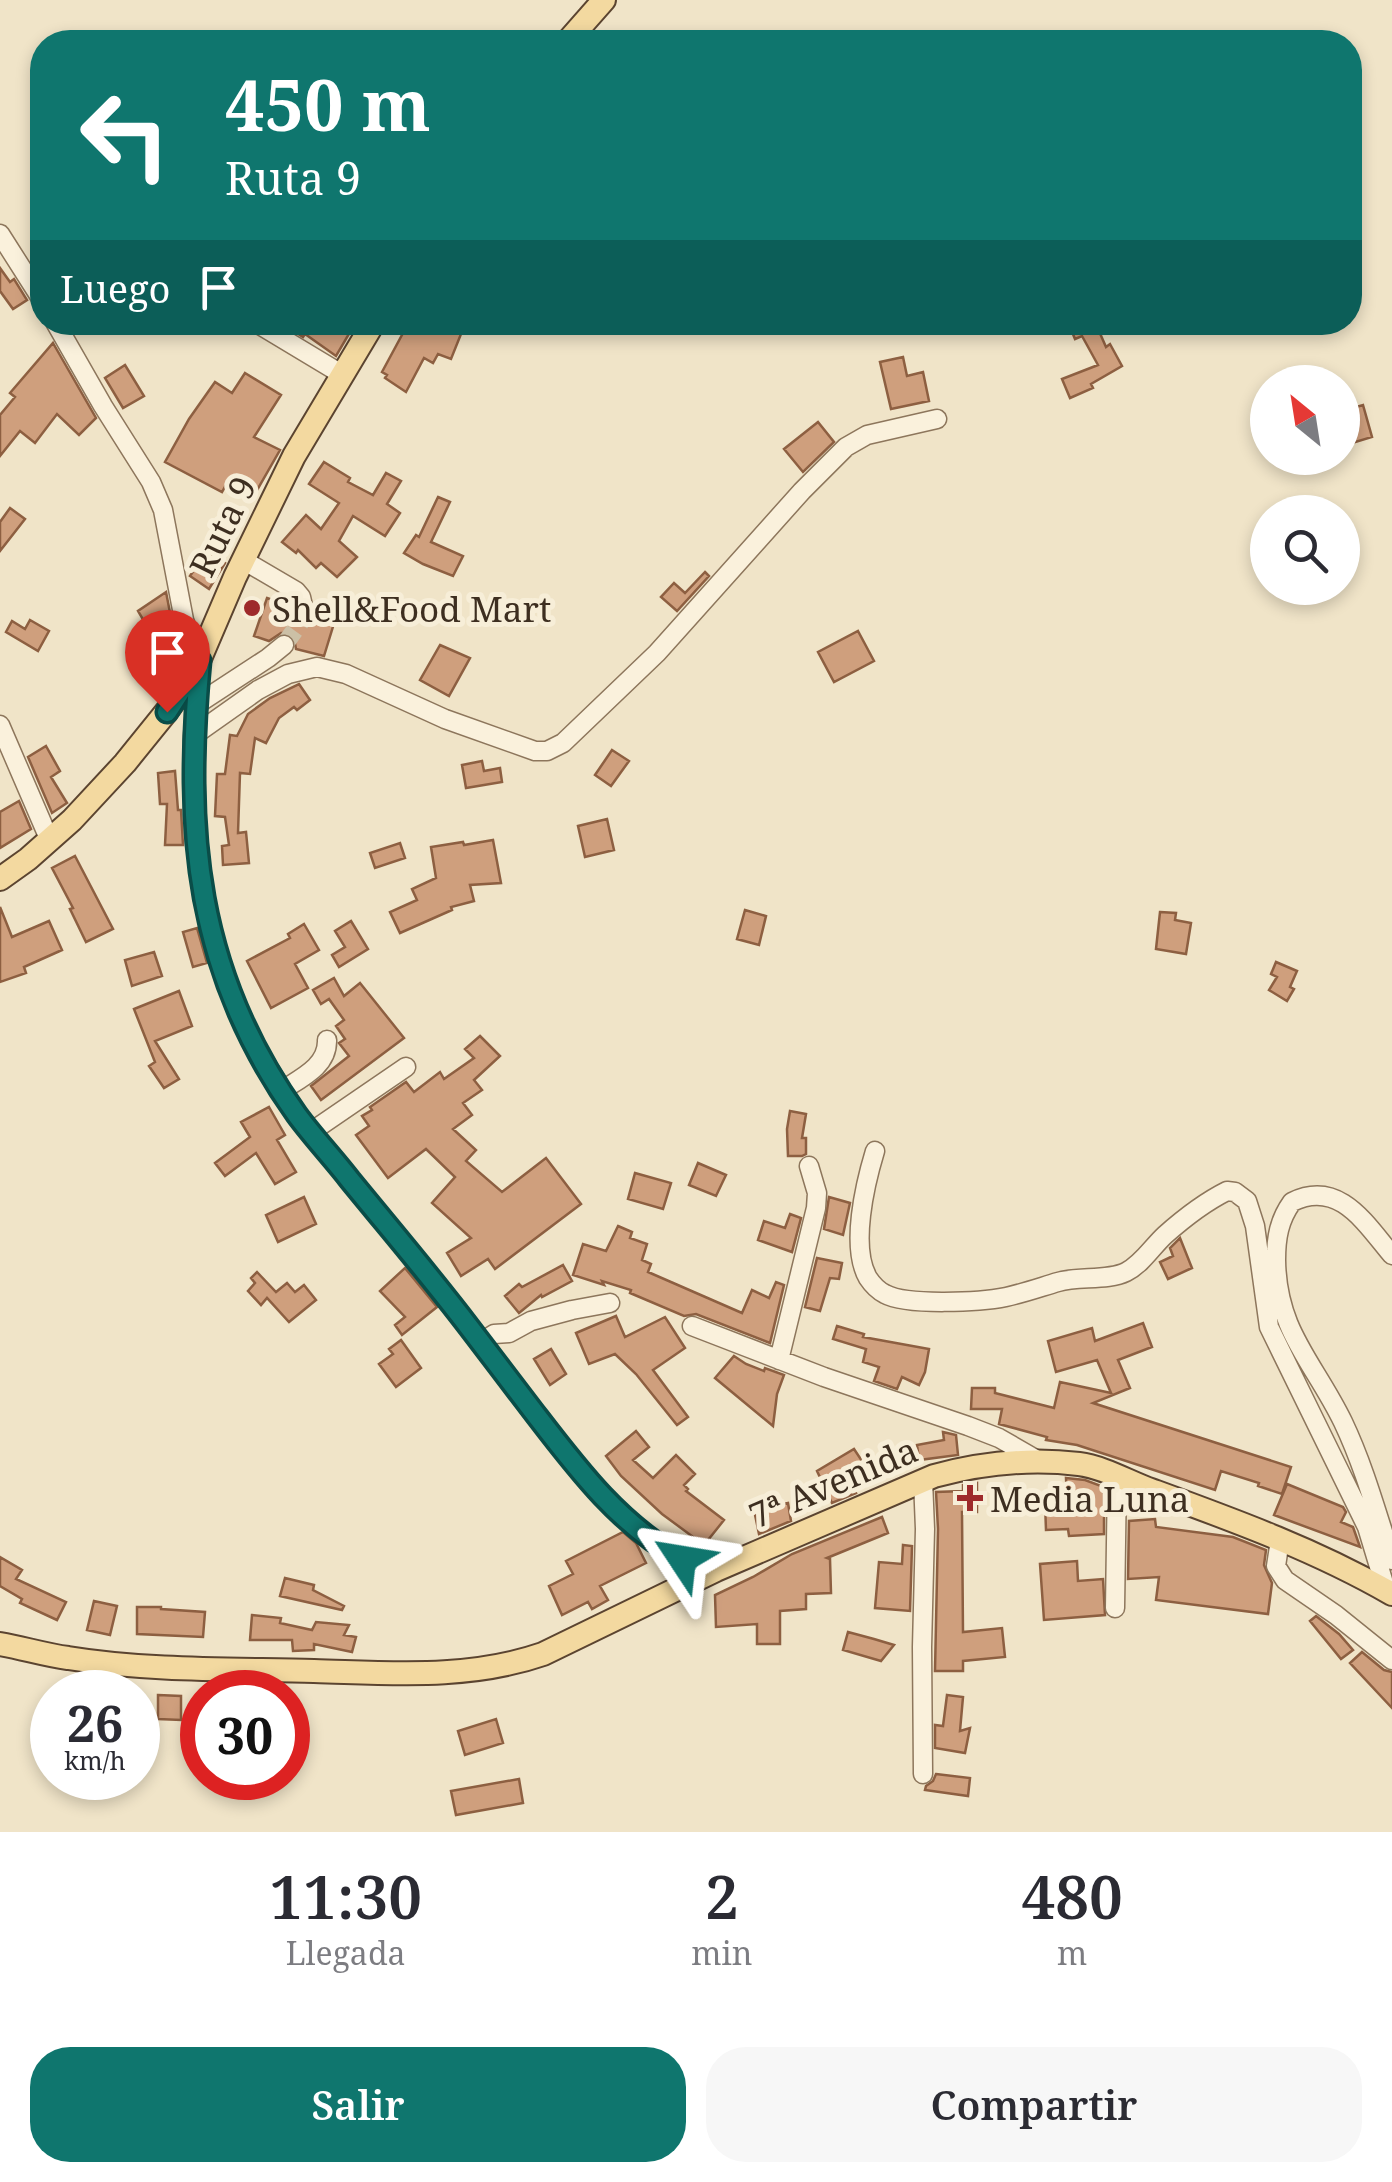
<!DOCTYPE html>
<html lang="es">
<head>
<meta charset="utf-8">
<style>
	:root { --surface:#fff; --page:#f7f7f7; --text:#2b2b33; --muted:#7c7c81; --accent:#0f766e }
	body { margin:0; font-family:"Noto Serif",serif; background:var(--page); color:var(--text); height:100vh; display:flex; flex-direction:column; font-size:38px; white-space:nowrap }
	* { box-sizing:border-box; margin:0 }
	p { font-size:32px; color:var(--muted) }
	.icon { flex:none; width:55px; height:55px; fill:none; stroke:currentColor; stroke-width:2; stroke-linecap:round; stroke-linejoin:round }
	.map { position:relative; height:1832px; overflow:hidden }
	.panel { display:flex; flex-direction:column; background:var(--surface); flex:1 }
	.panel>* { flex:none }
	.banner { position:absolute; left:30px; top:30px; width:1332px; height:305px; border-radius:40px; box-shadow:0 5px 15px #0003; background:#0f766e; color:#fff; overflow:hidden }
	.needle { width:65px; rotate:330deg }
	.buttons { position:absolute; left:1250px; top:365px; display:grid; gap:20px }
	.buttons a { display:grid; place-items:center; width:110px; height:110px; border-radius:50%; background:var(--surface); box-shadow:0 5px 15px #0003; font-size:50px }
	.speed { position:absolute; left:30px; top:1670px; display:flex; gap:20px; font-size:50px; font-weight:700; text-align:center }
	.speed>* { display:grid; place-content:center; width:130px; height:130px; border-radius:50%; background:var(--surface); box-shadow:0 5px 15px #0003; line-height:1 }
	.speed small { font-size:25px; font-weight:400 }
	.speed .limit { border:15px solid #d22; background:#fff; color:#111 }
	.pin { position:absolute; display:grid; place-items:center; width:85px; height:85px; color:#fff; margin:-102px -42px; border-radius:50% 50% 50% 0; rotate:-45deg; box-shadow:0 0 10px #0007 }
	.pin .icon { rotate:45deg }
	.me { position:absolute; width:110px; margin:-55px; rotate:303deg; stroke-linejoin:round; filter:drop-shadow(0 0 8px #0008) }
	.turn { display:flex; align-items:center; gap:35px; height:210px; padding:0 30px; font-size:45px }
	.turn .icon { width:130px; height:130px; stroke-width:2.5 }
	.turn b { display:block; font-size:70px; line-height:85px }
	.then { display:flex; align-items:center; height:95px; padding:0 30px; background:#0003; gap:20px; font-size:38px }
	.eta { display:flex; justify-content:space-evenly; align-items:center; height:170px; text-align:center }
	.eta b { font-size:60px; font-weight:600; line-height:70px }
	.action { display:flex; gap:20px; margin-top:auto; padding:20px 30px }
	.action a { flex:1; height:115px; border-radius:40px; background:var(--accent); color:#fff; font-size:40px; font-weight:600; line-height:115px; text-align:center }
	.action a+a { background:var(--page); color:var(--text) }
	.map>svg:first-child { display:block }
	.building { fill:#cf9f7d; stroke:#8d5f41; stroke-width:2.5 }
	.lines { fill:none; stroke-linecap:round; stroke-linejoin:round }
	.minor-tunnel { stroke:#ccc0a6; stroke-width:18; stroke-dasharray:18 9; stroke-linecap:butt }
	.minor-casing { stroke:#8d765c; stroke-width:21 }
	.major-casing { stroke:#5b4430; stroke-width:26 }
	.minor { stroke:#faf1dc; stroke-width:18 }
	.major { stroke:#f3d9a0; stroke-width:22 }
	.route-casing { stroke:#0a4d48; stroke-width:25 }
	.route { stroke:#0f766e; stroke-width:18 }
	.poi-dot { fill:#9e2a2b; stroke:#f7eed8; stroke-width:4 }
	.labels { text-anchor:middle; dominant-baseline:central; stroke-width:10; stroke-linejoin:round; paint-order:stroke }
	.street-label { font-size:35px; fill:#3d2e20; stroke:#f7eed8 }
	.poi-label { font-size:35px; fill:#3d2e20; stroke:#f7eed8; text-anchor:start }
</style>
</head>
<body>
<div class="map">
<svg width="1392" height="1832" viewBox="0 0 1392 1832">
	<rect width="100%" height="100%" fill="#f0e4c8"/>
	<path class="building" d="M 0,268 L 10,282 L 14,279 L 27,300 L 13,309 L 0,291 Z
		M 280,322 L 356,322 L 336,356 L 305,334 L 303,337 Z
		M 409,322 L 444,322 L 463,329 L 451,359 L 438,354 L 433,363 L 424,358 L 406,392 L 385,378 L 387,375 L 382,372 Z
		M 1068,322 L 1095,322 L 1106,347 L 1110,344 L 1122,366 L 1091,384 L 1093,388 L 1070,398 L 1062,379 L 1098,365 L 1082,336 L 1075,339 Z
		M 53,343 L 96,418 L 79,435 L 57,414 L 35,443 L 20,431 L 0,456 L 0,415 L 15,397 L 10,393 Z
		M 903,357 L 907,376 L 923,372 L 929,401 L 891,409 L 880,362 Z
		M 125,365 L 144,396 L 123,408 L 105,378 Z
		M 245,373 L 281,395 L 254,437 L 280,450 L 252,499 L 226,485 L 222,492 L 165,462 L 189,419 L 215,382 L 232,393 Z
		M 1363,405 L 1372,437 L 1349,444 L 1342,423 L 1342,411 Z
		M 818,422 L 834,442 L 803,472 L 784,449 Z
		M 324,462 L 350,478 L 348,482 L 373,495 L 386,473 L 401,481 L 387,504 L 400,513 L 385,536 L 353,516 L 339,541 L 357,557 L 337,577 L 321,563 L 316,568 L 298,550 L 296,553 L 282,542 L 306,515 L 321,529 L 339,503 L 309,484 Z
		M 438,497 L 450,502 L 431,542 L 463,556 L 453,576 L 423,564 L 404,553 L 416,535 L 419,537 Z
		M 10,508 L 25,519 L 0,551 L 0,522 Z
		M 207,551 L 225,563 L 209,589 L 190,576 Z
		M 705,572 L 709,576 L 677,611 L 661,597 L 674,583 L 685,593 Z
		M 166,592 L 172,623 L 182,650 L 170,656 L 180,664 L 163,691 L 152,684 L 162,668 L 149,639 L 159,647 L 138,611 Z
		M 267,598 L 290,606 L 294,618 L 299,622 L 308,622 L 316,614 L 335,620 L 324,656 L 296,649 L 294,638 L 288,633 L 281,633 L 269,641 L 254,636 Z
		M 30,620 L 49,631 L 38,651 L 6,632 L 12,621 L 25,629 Z
		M 858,631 L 874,661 L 834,682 L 818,652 Z
		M 440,645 L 470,658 L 449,696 L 420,680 Z
		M 299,684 L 310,700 L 297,710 L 294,707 L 279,718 L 266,743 L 255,738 L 250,774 L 240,773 L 238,833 L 246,832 L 249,863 L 223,865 L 222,846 L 229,845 L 225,817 L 215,816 L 217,774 L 225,774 L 230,735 L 237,736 L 248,714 L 270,698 Z
		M 46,746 L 60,771 L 51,777 L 67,803 L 52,813 L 28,757 Z
		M 612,750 L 629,761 L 611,786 L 595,775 Z
		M 482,761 L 484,771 L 500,768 L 502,782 L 466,788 L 462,765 Z
		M 175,771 L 178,810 L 181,810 L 183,845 L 165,845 L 167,804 L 160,804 L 158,773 Z
		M 19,801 L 31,829 L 0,848 L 0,812 Z
		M 607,819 L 614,850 L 585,857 L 578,826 Z
		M 493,840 L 501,883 L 470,885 L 474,901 L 451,907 L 452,910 L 400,933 L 390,912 L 417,900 L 412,889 L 436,878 L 431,847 L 463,842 L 464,845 Z
		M 400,843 L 405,858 L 375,868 L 370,853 Z
		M 75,856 L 113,929 L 86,942 L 70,909 L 73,908 L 52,868 Z
		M 0,907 L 12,937 L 49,921 L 62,950 L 24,967 L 26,973 L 0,982 Z
		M 745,910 L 766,916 L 759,945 L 737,939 Z
		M 1160,912 L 1176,913 L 1175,920 L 1191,923 L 1186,954 L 1156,949 Z
		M 351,921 L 368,949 L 339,967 L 332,955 L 345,947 L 335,931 Z
		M 304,924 L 319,950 L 295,964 L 308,988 L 271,1008 L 247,961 L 290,938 L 288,934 Z
		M 197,928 L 207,963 L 193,967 L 183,932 Z
		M 154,952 L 162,976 L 132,986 L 125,960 Z
		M 1276,962 L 1297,971 L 1290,987 L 1294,989 L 1287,1001 L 1269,990 L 1277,977 L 1271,974 Z
		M 334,978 L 344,996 L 360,983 L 404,1038 L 321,1100 L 311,1086 L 349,1056 L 339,1043 L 345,1039 L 336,1026 L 344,1020 L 329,999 L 321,1004 L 313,990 Z
		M 179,991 L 192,1026 L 155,1041 L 179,1079 L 164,1088 L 149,1066 L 155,1062 L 134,1009 Z
		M 480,1036 L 500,1056 L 474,1080 L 482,1090 L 463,1103 L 472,1115 L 453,1129 L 476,1150 L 466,1161 L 502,1192 L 546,1158 L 581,1204 L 495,1269 L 488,1259 L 461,1276 L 447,1253 L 471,1238 L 432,1203 L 455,1177 L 426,1149 L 388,1178 L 356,1135 L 369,1126 L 362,1116 L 372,1110 L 370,1107 L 406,1082 L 414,1092 L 440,1072 L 444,1079 L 474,1058 L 465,1049 Z
		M 269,1107 L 285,1135 L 277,1140 L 296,1172 L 275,1184 L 256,1153 L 225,1176 L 215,1163 L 250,1137 L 241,1122 Z
		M 790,1111 L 806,1114 L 802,1138 L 806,1138 L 806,1154 L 802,1156 L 788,1156 L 787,1129 Z
		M 698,1163 L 726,1175 L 716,1196 L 689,1185 Z
		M 635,1173 L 671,1183 L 663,1209 L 628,1199 Z
		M 304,1197 L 316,1224 L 278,1242 L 266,1215 Z
		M 829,1197 L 850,1203 L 843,1235 L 824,1229 Z
		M 790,1214 L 801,1218 L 792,1252 L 758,1240 L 764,1221 L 785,1228 Z
		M 618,1226 L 632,1232 L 630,1238 L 647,1244 L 642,1260 L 651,1264 L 648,1272 L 742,1313 L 752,1290 L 769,1298 L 776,1282 L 784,1285 L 770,1343 L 696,1314 L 684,1316 L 630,1293 L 631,1290 L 602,1281 L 604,1285 L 573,1275 L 583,1244 L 606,1251 Z
		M 1180,1238 L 1192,1268 L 1168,1279 L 1160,1262 L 1173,1256 L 1170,1248 Z
		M 817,1258 L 842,1263 L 839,1279 L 830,1278 L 820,1311 L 805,1307 Z
		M 563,1265 L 572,1281 L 542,1297 L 541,1295 L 519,1313 L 505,1296 L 519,1284 L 522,1287 Z
		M 405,1268 L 437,1307 L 402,1335 L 395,1325 L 405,1317 L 380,1291 Z
		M 257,1272 L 276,1292 L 287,1283 L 295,1292 L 304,1285 L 316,1300 L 289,1322 L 267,1298 L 261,1305 L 248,1291 L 255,1283 L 251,1278 Z
		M 616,1316 L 625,1337 L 665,1317 L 685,1348 L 653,1370 L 688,1417 L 677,1425 L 636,1374 L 615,1354 L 589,1364 L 576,1333 Z
		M 1143,1323 L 1152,1347 L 1118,1360 L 1130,1388 L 1093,1403 L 1291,1467 L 1282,1494 L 1258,1486 L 1259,1483 L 1221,1471 L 1215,1490 L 1077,1445 L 1046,1440 L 1047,1437 L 999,1424 L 1002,1409 L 971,1409 L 972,1388 L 995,1388 L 995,1393 L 1054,1408 L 1060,1382 L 1111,1393 L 1097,1360 L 1056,1372 L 1048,1341 L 1092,1328 L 1095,1341 Z
		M 837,1326 L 864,1334 L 863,1337 L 929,1349 L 925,1372 L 919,1385 L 902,1377 L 897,1389 L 874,1381 L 879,1367 L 863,1362 L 866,1349 L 833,1339 Z
		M 401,1340 L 421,1368 L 396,1387 L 379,1364 L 393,1354 L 389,1349 Z
		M 551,1349 L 566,1374 L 550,1385 L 534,1359 Z
		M 734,1356 L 746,1364 L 764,1371 L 765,1368 L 784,1375 L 777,1394 L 773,1426 L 715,1378 Z
		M 636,1431 L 649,1447 L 633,1460 L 653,1478 L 676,1455 L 695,1474 L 684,1485 L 688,1489 L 686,1491 L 724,1520 L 704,1545 L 662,1514 L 621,1476 L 606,1456 Z
		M 943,1432 L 956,1435 L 958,1455 L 919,1460 L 917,1445 L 944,1440 Z
		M 854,1449 L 864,1464 L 847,1474 L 856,1493 L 832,1503 L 817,1471 Z
		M 1066,1478 L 1085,1480 L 1104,1487 L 1104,1534 L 1069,1536 L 1068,1529 L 1046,1530 L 1045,1503 L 1067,1502 Z
		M 977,1483 L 977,1512 L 962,1512 L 963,1632 L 1002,1628 L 1005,1657 L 963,1661 L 963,1671 L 935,1671 L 938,1529 L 936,1492 L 963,1491 L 963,1485 Z
		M 1287,1484 L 1343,1507 L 1346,1512 L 1341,1522 L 1353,1527 L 1360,1547 L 1274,1515 Z
		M 788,1503 L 791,1521 L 759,1534 L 754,1510 Z
		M 882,1517 L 888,1533 L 827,1558 L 830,1559 L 831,1593 L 806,1594 L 806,1609 L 780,1611 L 780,1644 L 757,1644 L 757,1624 L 716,1627 L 715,1595 L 753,1577 L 792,1554 Z
		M 1155,1519 L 1156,1527 L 1233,1537 L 1266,1550 L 1264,1565 L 1272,1583 L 1268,1614 L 1156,1600 L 1159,1577 L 1128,1579 L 1129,1521 Z
		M 623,1532 L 636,1543 L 646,1563 L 600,1586 L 608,1600 L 592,1609 L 588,1602 L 562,1615 L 549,1586 L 573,1574 L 566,1561 Z
		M 903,1545 L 912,1546 L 910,1611 L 875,1608 L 879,1562 L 902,1564 Z
		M 0,1557 L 22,1570 L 16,1579 L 66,1602 L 57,1620 L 20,1603 L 22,1599 L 0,1586 Z
		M 1077,1561 L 1078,1581 L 1103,1579 L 1105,1615 L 1044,1620 L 1040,1564 Z
		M 285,1578 L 314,1585 L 313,1590 L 344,1606 L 342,1610 L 280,1596 Z
		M 94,1601 L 117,1606 L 110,1635 L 87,1630 Z
		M 137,1607 L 161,1607 L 161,1609 L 205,1612 L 203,1637 L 137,1634 Z
		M 252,1615 L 281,1618 L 280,1623 L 312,1630 L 316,1622 L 349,1625 L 344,1635 L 356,1637 L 352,1652 L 314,1644 L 314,1650 L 293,1651 L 292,1640 L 250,1640 Z
		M 1316,1616 L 1339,1634 L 1353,1650 L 1341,1659 L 1310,1621 Z
		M 848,1632 L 874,1639 L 894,1645 L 881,1661 L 843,1650 Z
		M 1362,1652 L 1384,1670 L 1392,1672 L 1392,1708 L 1350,1663 Z
		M 158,1695 L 181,1696 L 181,1720 L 158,1719 Z
		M 947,1695 L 963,1697 L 960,1731 L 970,1728 L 965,1753 L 935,1748 L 935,1725 L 943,1726 Z
		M 496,1719 L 503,1743 L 465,1755 L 458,1731 Z
		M 936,1774 L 970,1778 L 968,1796 L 925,1790 L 926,1786 L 933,1781 Z
		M 519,1779 L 523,1803 L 456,1815 L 451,1791 Z"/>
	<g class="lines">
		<path class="minor-tunnel" d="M 284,645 L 300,623 L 304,610"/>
		<g class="minor-casing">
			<path id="minor" d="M 0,234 L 42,300
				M 55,322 L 103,406 L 151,482 L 163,510 L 184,620 L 199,661 L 193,736 L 193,790 L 194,833 L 203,899 L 223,974 L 252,1041 L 300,1119 L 461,1317 L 565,1452 L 614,1509 L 662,1548 L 682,1559 L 716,1570
				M 255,322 L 343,375
				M 243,560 L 296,591 L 301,597 L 304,610
				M 196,705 L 268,658 L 284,645
				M 0,725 L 50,841
				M 193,736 L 258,690 L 288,674 L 317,667 L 346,674 L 445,719 L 535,751 L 547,751 L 563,743 L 657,653 L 802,491 L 846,447 L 867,435 L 937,419
				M 281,1091 C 301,1078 328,1066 327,1040
				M 311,1132 L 406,1067
				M 875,1151 C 865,1184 850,1247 868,1278 C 872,1284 879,1291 885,1294 C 907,1306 981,1302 1006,1297 C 1024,1293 1041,1287 1058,1282 C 1078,1276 1108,1281 1126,1272 C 1142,1264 1152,1247 1165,1235 C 1183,1219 1205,1202 1227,1191 L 1235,1192 L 1247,1201 L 1255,1226 L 1269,1327 L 1367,1527 L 1386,1590
				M 1392,1255 C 1365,1223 1339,1179 1292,1202 C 1279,1220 1276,1238 1276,1260 C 1277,1332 1314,1362 1343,1422 C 1364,1466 1377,1514 1392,1560
				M 692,1326 L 824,1377 L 968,1426 L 999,1438 L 1039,1461
				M 480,1343 L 494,1334 L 509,1333 L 531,1321 L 572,1310 L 610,1303
				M 779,1360 L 816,1208 L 817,1193 L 809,1166
				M 1280,1540 L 1276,1566 L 1285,1580 L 1336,1615 L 1392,1660
				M 1115,1608 L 1117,1477
				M 923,1774 L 922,1647 L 925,1529 L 923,1480"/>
		</g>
		<g class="major-casing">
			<path id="major" d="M 567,42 L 604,0
				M 0,879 L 28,859 L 72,820 L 125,763 L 167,711 L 185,686 L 199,661 L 235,577 L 294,456 L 374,322
				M 0,1644 C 23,1648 45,1655 68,1658 C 148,1671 233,1669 314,1671 C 391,1673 468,1680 543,1654 L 716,1570 L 934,1476 C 982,1463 1030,1458 1079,1464 C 1103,1467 1129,1482 1151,1490 C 1233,1520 1316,1550 1392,1594"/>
		</g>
		<use href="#minor" class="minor"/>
		<use href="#major" class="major"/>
	</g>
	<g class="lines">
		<g class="route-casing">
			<path id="route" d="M 167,712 L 200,661 C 184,831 195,972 297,1115 C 314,1138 333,1158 350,1180 C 390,1229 431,1277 469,1327 C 490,1355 512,1383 533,1411 C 576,1467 619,1525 682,1559"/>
		</g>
		<use href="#route" class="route"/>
	</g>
	<g class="poi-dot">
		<circle cx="252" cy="608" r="10"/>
		<path d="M965 1483h10v10h10v10h-10v10h-10v-10h-10v-10h10z"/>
	</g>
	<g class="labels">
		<g class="street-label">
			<text transform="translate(222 526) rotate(-64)">Ruta 9</text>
			<text transform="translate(833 1482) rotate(-23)">7ª Avenida</text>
		</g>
		<g class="poi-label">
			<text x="272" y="608">Shell&amp;Food Mart</text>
			<text x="990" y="1498">Media Luna</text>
		</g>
	</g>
</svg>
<div class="buttons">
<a><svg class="needle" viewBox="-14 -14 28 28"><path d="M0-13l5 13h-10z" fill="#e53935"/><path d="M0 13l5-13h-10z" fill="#7c7c81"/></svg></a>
<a><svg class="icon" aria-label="search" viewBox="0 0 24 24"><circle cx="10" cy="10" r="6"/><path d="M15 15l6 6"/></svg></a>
</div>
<div class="speed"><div>26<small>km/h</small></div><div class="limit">30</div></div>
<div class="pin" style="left:167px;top:712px;background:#d93025"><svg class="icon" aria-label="arrive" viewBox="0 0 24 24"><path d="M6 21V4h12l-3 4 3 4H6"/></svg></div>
<svg class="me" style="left:682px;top:1559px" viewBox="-20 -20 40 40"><path d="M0-17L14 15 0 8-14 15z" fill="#0f766e" stroke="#fff" stroke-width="4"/></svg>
<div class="banner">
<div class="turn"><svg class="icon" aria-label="left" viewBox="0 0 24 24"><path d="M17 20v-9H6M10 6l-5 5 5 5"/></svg><div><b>450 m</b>Ruta 9</div></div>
<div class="then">Luego<svg class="icon" aria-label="arrive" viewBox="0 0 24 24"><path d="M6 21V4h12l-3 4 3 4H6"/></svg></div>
</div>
</div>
<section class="panel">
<div class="eta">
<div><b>11:30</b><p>Llegada</p></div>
<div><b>2</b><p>min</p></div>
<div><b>480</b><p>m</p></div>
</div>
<div class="action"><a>Salir</a><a>Compartir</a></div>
</section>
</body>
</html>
